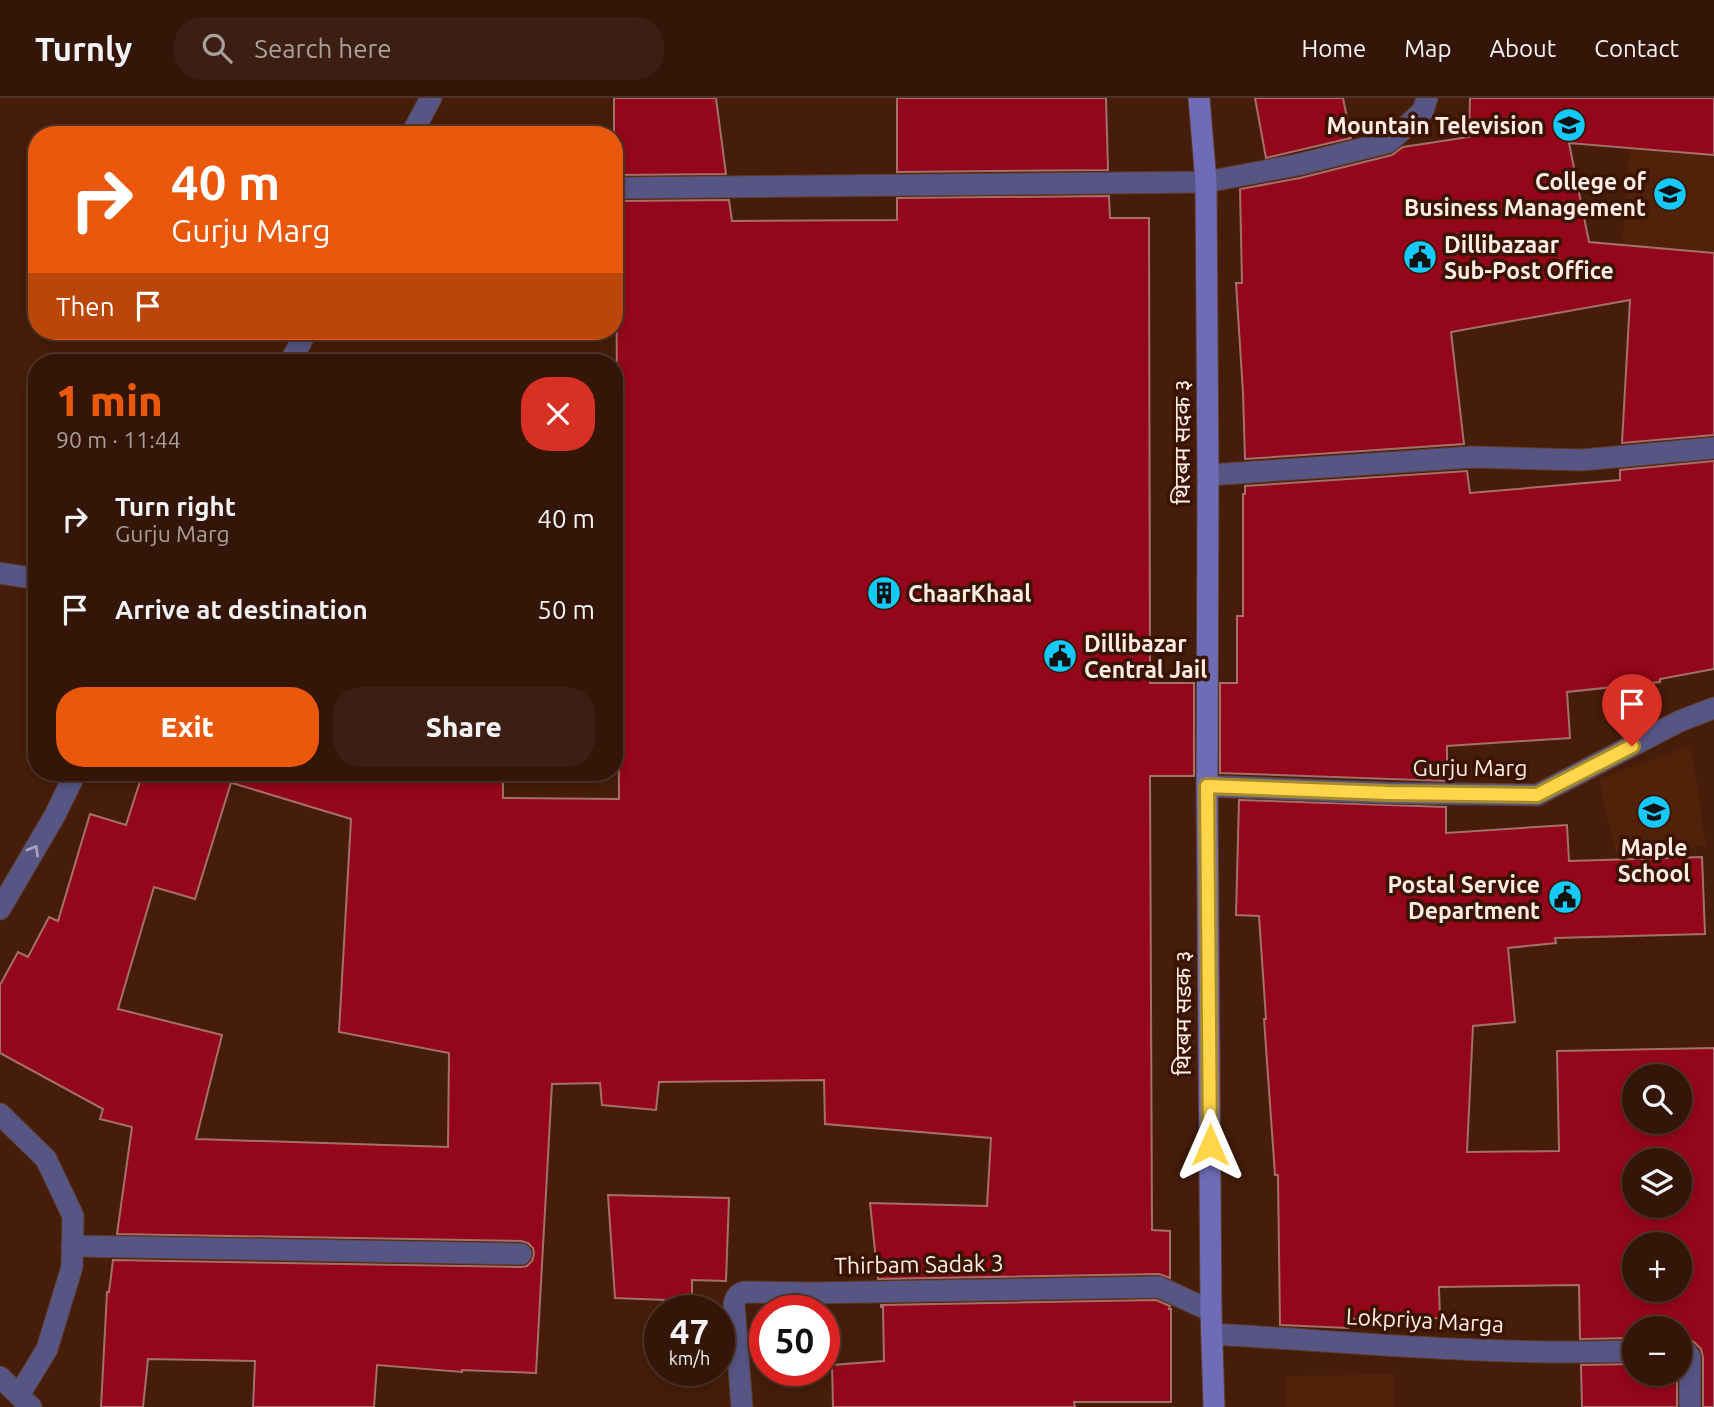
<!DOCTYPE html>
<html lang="en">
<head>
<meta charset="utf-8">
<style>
	:root { --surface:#341608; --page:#3c1f12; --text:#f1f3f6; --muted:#a99f9c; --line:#4e3529; --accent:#ea580c }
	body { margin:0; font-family:Ubuntu,"Noto Sans Devanagari",sans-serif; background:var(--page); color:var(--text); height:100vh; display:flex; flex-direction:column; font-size:26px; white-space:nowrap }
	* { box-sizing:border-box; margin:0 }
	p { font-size:23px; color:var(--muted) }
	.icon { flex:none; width:38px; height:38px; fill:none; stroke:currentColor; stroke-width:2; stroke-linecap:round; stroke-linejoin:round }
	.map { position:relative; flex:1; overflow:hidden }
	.sheet { position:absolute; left:28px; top:256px; width:595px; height:427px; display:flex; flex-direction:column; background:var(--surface); border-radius:28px; box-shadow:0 4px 10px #0003,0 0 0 2px var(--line) }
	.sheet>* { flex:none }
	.top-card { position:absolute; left:28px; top:28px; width:595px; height:214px; border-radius:28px; box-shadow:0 4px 10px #0003,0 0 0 2px var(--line); background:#ea580c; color:#fff; overflow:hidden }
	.controls { position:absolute; left:1622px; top:966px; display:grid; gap:14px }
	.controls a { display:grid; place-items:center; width:70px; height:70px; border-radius:50%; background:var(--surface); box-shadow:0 4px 10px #0003,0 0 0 2px var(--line); font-size:35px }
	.speed { position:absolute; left:644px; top:1197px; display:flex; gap:14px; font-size:35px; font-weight:700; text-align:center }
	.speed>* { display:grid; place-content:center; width:91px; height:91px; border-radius:50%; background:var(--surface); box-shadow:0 4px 10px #0003,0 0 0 2px var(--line); line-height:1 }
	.speed small { font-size:18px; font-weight:400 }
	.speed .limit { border:10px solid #d22; background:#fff; color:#111 }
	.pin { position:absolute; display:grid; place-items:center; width:60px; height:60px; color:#fff; margin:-72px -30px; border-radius:50% 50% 50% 0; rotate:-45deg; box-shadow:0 0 7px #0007 }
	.pin .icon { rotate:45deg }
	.me { position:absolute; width:77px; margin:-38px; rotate:0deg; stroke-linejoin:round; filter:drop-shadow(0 0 5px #0008) }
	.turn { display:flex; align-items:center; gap:24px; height:147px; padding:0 28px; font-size:32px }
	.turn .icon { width:91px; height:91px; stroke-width:2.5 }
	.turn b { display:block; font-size:49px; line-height:60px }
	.then { display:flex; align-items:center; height:66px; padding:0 28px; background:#0003; gap:14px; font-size:26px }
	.round { display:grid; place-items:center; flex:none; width:74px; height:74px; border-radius:28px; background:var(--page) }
	.headline { display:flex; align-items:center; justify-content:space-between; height:119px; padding:0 28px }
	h1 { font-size:42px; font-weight:800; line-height:52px; color:var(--accent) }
	.primary-button { display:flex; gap:14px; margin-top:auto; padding:14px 28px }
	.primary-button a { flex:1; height:80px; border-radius:28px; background:var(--accent); color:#fff; font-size:28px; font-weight:800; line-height:80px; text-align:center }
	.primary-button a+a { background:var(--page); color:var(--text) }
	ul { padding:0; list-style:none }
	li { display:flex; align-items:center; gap:21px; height:91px; padding:0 28px }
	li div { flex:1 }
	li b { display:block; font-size:26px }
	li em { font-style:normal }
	header { display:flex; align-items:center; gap:42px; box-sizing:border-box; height:98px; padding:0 35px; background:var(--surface); border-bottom:2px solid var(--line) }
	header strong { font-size:33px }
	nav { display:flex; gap:38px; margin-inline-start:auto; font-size:24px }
	.search { width:490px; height:63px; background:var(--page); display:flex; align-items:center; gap:18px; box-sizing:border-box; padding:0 24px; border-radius:28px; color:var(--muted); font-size:26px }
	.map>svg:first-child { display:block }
	.built { fill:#51220a }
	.building { fill:#94061a; stroke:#a5706c; stroke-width:2; fill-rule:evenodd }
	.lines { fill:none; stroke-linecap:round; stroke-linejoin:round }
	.service-casing { stroke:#5f3a29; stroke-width:23 }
	.minor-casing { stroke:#5f3a29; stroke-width:23 }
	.tertiary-casing { stroke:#5f3a29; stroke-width:23 }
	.secondary-casing { stroke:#5f3a29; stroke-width:23 }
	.service { stroke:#565584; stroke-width:21 }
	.minor { stroke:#565584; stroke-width:21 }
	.tertiary { stroke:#565584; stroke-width:21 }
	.secondary { stroke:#6f6cb7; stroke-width:21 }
	.oneway { stroke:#aaa2b6 }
	.route-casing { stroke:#a68a30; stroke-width:18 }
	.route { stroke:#ffd54a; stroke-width:12 }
	.labels { text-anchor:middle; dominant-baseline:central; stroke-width:7; stroke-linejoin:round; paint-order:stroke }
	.poi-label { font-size:23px; font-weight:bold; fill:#feeee7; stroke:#3a1301; text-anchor:end }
	.street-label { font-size:23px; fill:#feeee7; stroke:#3a1301 }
</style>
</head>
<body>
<header>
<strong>Turnly</strong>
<div class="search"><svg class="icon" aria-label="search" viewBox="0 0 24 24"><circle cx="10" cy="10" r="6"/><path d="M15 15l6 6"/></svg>Search here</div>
<nav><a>Home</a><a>Map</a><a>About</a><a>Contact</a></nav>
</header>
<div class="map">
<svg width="1714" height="1309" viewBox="0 0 1714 1309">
	<rect width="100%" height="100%" fill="#451d0a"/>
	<path class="built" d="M 1634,0 L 1714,0 L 1714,200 L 1618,193 Z
		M 1691,647 L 1706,748 L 1615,754 L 1599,681 Z
		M 1394,1276 L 1394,1309 L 1287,1309 L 1287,1278 Z"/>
	<path class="building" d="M 614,0 L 716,0 L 726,76 L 616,77 L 616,67 L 614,68 Z
		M 897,0 L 1106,0 L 1108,72 L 897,74 Z
		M 1255,0 L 1343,0 L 1351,40 L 1266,60 Z
		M 1470,0 L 1714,0 L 1714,57 L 1569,45 L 1589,144 L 1714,155 L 1714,337 L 1622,345 L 1630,202 L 1451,234 L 1464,346 L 1245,361 L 1243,295 L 1236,185 L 1242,185 L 1240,91 L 1300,80 L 1392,57 L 1403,49 L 1469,39 Z
		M 1109,98 L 1110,120 L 1149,120 L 1150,585 L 1194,585 L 1194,678 L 1150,678 L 1152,1132 L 1170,1133 L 1170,1180 L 1159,1176 L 878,1181 L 870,1105 L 987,1108 L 991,1040 L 825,1026 L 824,982 L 659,984 L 656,1012 L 602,1007 L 600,985 L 552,986 L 536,1275 L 462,1272 L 462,1274 L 377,1267 L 374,1309 L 253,1309 L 255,1263 L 148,1261 L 143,1309 L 101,1309 L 107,1194 L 109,1194 L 113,1162 L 521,1169 L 527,1168 L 532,1163 L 534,1156 L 533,1150 L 528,1145 L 521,1143 L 117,1136 L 132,1029 L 100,1021 L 103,1011 L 0,955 L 0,887 L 18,854 L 28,859 L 49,819 L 58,823 L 90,716 L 126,727 L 143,674 L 503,674 L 503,700 L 619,701 L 616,103 L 729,102 L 732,123 L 897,122 L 897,100 ZM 234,675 L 232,685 L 351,721 L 339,934 L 449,955 L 448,1049 L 196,1041 L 222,937 L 118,911 L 154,789 L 195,801 Z
		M 1714,363 L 1714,571 L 1660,581 L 1660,584 L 1567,594 L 1570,640 L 1447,648 L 1447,683 L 1220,675 L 1220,585 L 1237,585 L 1237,518 L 1243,518 L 1243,396 L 1245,396 L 1245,388 L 1467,373 L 1470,395 L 1620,382 L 1620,372 Z
		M 1239,702 L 1446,709 L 1446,735 L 1567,727 L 1569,763 L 1702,759 L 1705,836 L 1555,840 L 1556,845 L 1508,850 L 1515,924 L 1473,928 L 1467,1054 L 1559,1053 L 1557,953 L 1714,950 L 1714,1309 L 1703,1309 L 1703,1259 L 1701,1251 L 1695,1245 L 1688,1240 L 1680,1239 L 1680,1230 L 1634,1230 L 1634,1240 L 1580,1241 L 1579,1187 L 1439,1189 L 1440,1220 L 1348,1221 L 1348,1230 L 1280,1227 L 1278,1077 L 1275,1077 L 1264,921 L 1266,921 L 1259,818 L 1236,817 ZM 1634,978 L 1680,978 L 1680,1024 L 1634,1024 ZM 1634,1062 L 1680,1062 L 1680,1108 L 1634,1108 ZM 1634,1146 L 1680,1146 L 1680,1192 L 1634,1192 Z
		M 608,1097 L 729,1100 L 726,1183 L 692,1182 L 692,1203 L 615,1200 Z
		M 1156,1202 L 1170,1208 L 1169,1211 L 1171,1211 L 1171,1304 L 1074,1304 L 1075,1309 L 833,1309 L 832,1267 L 884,1263 L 883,1209 L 881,1209 L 881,1207 Z
		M 1634,1266 L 1634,1276 L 1677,1276 L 1677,1309 L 1582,1309 L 1581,1267 Z"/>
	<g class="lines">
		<g class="service-casing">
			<path id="service" d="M 1212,1236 C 1352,1244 1494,1258 1634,1253
				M 1680,1252 L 1685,1253 L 1690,1259 L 1690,1309
				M 0,1279 L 31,1309"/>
		</g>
		<g class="minor-casing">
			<path id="minor" d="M 614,90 L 1206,84 L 1297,67 L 1389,44 L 1423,13 L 1427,0
				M 1208,377 L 1473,359 L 1582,362 L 1714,350
				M 0,475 L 37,481
				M 1207,688 L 1388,695 L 1537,697 L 1680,623 L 1714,610
				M 0,1016 L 46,1061 L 73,1118 L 72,1169 L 47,1251 L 19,1297
				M 72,1148 L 521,1156
				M 742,1309 L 734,1206 C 736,1199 738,1195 745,1194 L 811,1195 L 1159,1189 L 1211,1213"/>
		</g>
		<g class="tertiary-casing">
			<path id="tertiary" d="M 411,37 L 431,0
				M 290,264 L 307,233
				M 0,811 L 55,717 L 76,674"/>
		</g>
		<g class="secondary-casing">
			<path id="secondary" d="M 1199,0 L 1206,84 L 1208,377 L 1207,688 L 1211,1213 L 1214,1309"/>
		</g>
		<use href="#service" class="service"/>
		<use href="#minor" class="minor"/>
		<use href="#tertiary" class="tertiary"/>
		<use href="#secondary" class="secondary"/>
	</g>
	<defs><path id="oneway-chevron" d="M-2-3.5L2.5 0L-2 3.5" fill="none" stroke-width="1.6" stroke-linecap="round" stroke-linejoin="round" transform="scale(1.75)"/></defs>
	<use class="oneway" href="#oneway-chevron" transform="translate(34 752) rotate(-60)"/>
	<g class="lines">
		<g class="route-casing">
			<path id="route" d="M 1210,1047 L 1207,688 L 1388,695 L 1537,697 L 1632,648"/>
		</g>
		<use href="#route" class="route"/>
	</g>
	<defs>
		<g id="university-disc" transform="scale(1.75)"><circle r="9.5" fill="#15cafb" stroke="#3a1301"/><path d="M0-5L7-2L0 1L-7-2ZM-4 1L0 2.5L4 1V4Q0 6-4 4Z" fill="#111"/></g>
		<g id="civic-disc" transform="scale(1.75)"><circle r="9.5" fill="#15cafb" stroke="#3a1301"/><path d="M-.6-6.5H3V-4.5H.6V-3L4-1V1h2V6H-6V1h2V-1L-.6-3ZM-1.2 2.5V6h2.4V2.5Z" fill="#111"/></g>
		<g id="building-disc" transform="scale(1.75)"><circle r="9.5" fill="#15cafb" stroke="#3a1301"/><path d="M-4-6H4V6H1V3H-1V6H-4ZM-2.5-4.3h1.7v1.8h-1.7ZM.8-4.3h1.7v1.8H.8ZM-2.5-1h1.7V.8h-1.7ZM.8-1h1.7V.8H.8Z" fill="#111"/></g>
		<g id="school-disc" transform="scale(1.75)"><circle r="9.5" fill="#15cafb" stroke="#3a1301"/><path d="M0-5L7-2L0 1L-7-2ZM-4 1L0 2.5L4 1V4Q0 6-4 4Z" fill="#111"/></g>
	</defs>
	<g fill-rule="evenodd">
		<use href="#university-disc" x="1569" y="27"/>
		<use href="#university-disc" x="1670" y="96"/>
		<use href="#civic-disc" x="1420" y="159"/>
		<use href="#building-disc" x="884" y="495"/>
		<use href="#civic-disc" x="1060" y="558"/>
		<use href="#school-disc" x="1654" y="714"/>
		<use href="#civic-disc" x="1565" y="799"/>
	</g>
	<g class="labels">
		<g class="poi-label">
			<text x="1544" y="27">Mountain Television</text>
			<text x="1646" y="83">College of<tspan x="1646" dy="26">Business Management</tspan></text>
			<text x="1444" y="146" text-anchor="start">Dillibazaar<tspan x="1444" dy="26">Sub-Post Office</tspan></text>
			<text x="908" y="495" text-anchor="start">ChaarKhaal</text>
			<text x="1084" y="545" text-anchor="start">Dillibazar<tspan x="1084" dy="26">Central Jail</tspan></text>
			<text x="1654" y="749" text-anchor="middle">Maple<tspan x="1654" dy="26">School</tspan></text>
			<text x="1540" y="786">Postal Service<tspan x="1540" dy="26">Department</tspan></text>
		</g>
		<g class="street-label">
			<text transform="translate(1181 344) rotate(-90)">थिरबम सदक ३</text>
			<text x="1470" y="669">Gurju Marg</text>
			<text transform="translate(1182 915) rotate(-90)">थिरबम सडक ३</text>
			<text transform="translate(919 1166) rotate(-1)">Thirbam Sadak 3</text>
			<text transform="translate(1425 1222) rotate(3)">Lokpriya Marga</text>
		</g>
	</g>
</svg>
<div class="controls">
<a><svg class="icon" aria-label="search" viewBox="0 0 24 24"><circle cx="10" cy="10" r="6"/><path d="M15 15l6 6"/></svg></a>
<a><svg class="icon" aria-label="layers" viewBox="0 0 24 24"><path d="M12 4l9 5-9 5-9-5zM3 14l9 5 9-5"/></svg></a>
<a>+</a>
<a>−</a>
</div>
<div class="speed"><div>47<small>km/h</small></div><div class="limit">50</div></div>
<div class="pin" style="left:1632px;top:648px;background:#d93025"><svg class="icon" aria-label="arrive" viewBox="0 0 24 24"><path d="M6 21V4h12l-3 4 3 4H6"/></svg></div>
<svg class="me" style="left:1210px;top:1047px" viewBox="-20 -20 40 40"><path d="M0-17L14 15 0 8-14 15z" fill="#ffd54a" stroke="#fff" stroke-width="4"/></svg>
<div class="top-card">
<div class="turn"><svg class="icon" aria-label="right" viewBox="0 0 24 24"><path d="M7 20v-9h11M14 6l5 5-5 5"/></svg><div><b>40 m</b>Gurju Marg</div></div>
<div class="then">Then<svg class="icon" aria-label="arrive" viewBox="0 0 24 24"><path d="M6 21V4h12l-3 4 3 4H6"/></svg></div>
</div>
<section class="sheet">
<div class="headline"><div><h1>1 min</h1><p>90 m · 11:44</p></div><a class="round" style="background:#d93025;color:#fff"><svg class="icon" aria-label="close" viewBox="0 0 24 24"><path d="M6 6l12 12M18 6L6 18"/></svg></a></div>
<ul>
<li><svg class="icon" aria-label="right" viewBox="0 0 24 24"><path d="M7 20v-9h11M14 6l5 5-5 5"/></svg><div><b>Turn right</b><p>Gurju Marg</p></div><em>40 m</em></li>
<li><svg class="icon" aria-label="arrive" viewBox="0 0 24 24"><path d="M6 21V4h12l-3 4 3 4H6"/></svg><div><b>Arrive at destination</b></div><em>50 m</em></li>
</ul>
<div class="primary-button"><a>Exit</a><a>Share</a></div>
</section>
</div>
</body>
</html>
